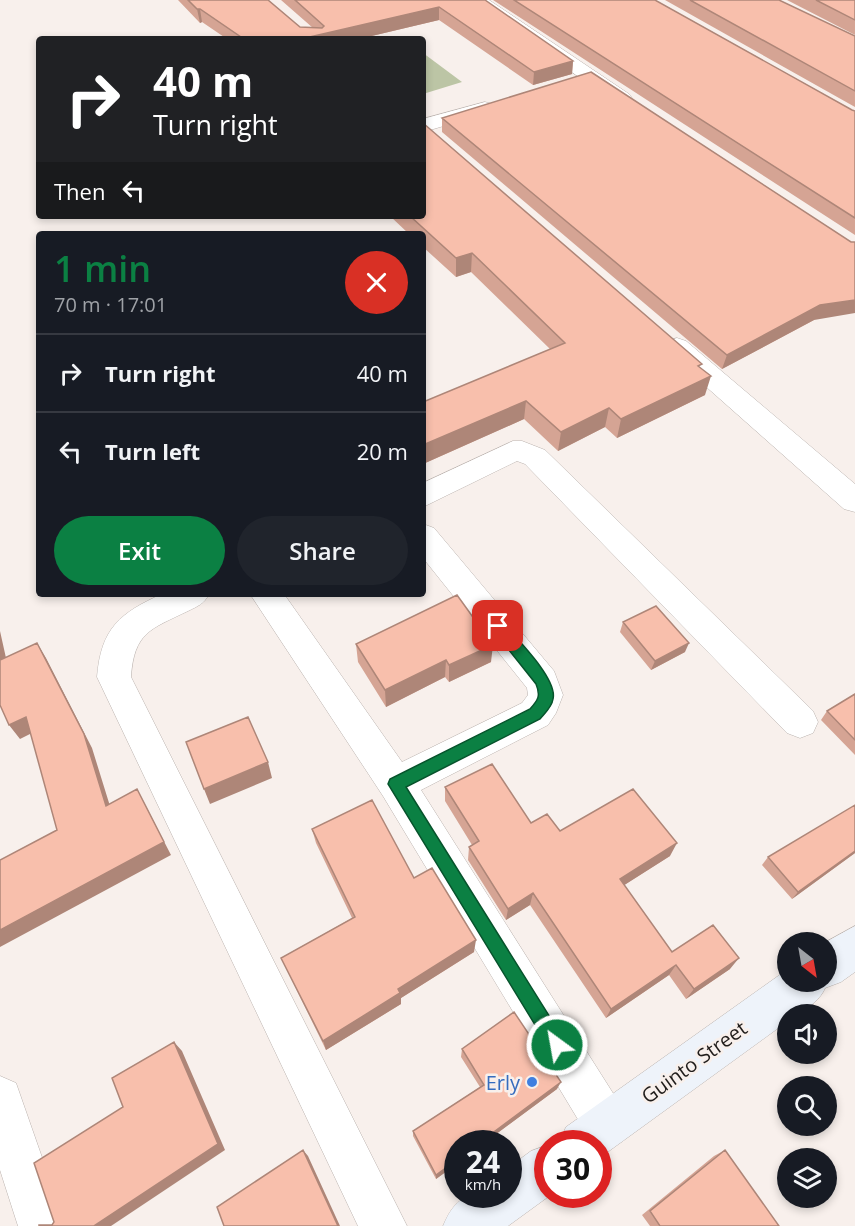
<!DOCTYPE html>
<html lang="en">
<head>
<meta charset="utf-8">
<style>
	:root { --surface:#171b24; --page:#20242c; --text:#f1f3f6; --muted:#9ea1a6; --line:#363941; --accent:#0b8043 }
	body { margin:0; font-family:"Open Sans",sans-serif; background:var(--page); color:var(--text); height:100vh; display:flex; flex-direction:column; font-size:22px; white-space:nowrap }
	* { box-sizing:border-box; margin:0 }
	p { font-size:20px; color:var(--muted) }
	.icon { flex:none; width:33px; height:33px; fill:none; stroke:currentColor; stroke-width:2; stroke-linecap:round; stroke-linejoin:round }
	.map { position:relative; flex:1; overflow:hidden }
	.side { position:absolute; left:36px; top:231px; width:390px; height:366px; display:flex; flex-direction:column; background:var(--surface); border-radius:6px; box-shadow:0 3px 9px #0003 }
	.side>* { flex:none }
	.hud { position:absolute; left:36px; top:36px; width:390px; height:183px; border-radius:6px; box-shadow:0 3px 9px #0003; background:#202124; color:#fff; overflow:hidden }
	.needle { width:39px; rotate:149deg }
	.controls { position:absolute; left:777px; top:932px; display:grid; gap:12px }
	.controls a { display:grid; place-items:center; width:60px; height:60px; border-radius:50%; background:var(--surface); box-shadow:0 3px 9px #0003; font-size:30px }
	.speed { position:absolute; left:444px; top:1130px; display:flex; gap:12px; font-size:30px; font-weight:700; text-align:center }
	.speed>* { display:grid; place-content:center; width:78px; height:78px; border-radius:50%; background:var(--surface); box-shadow:0 3px 9px #0003; line-height:1 }
	.speed small { font-size:15px; font-weight:400 }
	.speed .limit { border:9px solid #d22; background:#fff; color:#111 }
	.pin { position:absolute; display:grid; place-items:center; width:51px; height:51px; color:#fff; margin:-26px; border-radius:12px; box-shadow:0 3px 9px #0006 }
	.me { position:absolute; width:66px; margin:-33px; rotate:328deg; stroke-linejoin:round; filter:drop-shadow(0 0 4px #0008) }
	.turn { display:flex; align-items:center; gap:21px; height:126px; padding:0 18px; font-size:27px }
	.turn .icon { width:78px; height:78px; stroke-width:2.5 }
	.turn b { display:block; font-size:42px; line-height:51px }
	.then { display:flex; align-items:center; height:57px; padding:0 18px; background:#0003; gap:12px; font-size:22px }
	.round { display:grid; place-items:center; flex:none; width:63px; height:63px; border-radius:32px; background:var(--page) }
	.head { display:flex; align-items:center; justify-content:space-between; height:102px; padding:0 18px }
	h1 { font-size:36px; font-weight:600; line-height:45px; color:var(--accent) }
	.action { display:flex; gap:12px; margin-top:auto; padding:12px 18px }
	.action a { flex:1; height:69px; border-radius:36px; background:var(--accent); color:#fff; font-size:24px; font-weight:600; line-height:69px; text-align:center }
	.action a+a { background:var(--page); color:var(--text) }
	ul { padding:0; list-style:none }
	li { display:flex; align-items:center; gap:18px; height:78px; padding:0 18px; border-top:2px solid var(--line) }
	li div { flex:1 }
	li b { display:block; font-size:22px }
	li em { font-style:normal }
	.map>svg:first-child { display:block }
	.green { fill:#bcc5a5 }
	.lines { fill:none; stroke-linecap:round; stroke-linejoin:round }
	.street-casing { stroke:#bab2ae; stroke-width:1 }
	.secondary-casing { stroke:#bab2ae; stroke-width:1 }
	.street { fill:#fff; fill-rule:evenodd }
	.secondary { fill:#eef3fa; fill-rule:evenodd }
	.wall { fill:#d5a494 }
	.shaded-wall { fill:#ae8678 }
	.building { fill:#f8bfac; stroke:#ae8678; stroke-width:1.5 }
	.route { fill:#0b8043; stroke:#07532c; stroke-width:1.5 }
	.shop-dot { fill:#3f7fe0; stroke:#f8f0ec; stroke-width:2 }
	.labels { text-anchor:middle; dominant-baseline:central; stroke-width:5; stroke-linejoin:round; paint-order:stroke }
	.near-street-label { font-size:20px; fill:#201d1b; stroke:#f8f0ec }
	.near-shop-label { font-size:20px; fill:#366cbe; stroke:#f8f0ec; text-anchor:end }
</style>
</head>
<body>
<div class="map">
<svg width="855" height="1226" viewBox="0 0 855 1226">
	<rect width="100%" height="100%" fill="#f8f0ec"/>
	<path class="green" d="M 423,53 L 462,82 L 423,94 Z"/>
	<g class="lines">
		<g class="street-casing">
			<path id="street" d="M 468,0 L 489,0 L 629,94 L 632,98 L 629,102 L 615,102 Z
				M 485,102 L 492,104 L 495,108 L 492,112 L 423,132 L 423,119 Z
				M 677,338 L 686,341 L 855,484 L 855,512 L 844,509 L 668,353 L 664,347 L 668,341 Z
				M 513,441 L 522,441 L 545,450 L 813,711 L 818,722 L 813,733 L 800,738 L 787,733 L 525,464 L 517,461 L 423,507 L 423,483 Z
				M 423,524 L 434,528 L 554,671 L 563,695 L 556,713 L 548,725 L 421,790 L 623,1109 L 630,1125 L 623,1141 L 607,1148 L 591,1141 L 383,796 L 250,594 L 284,594 L 402,762 L 522,703 L 528,695 L 527,688 L 423,558 Z
				M 162,594 L 209,594 C 204,604 198,606 188,611 C 151,629 134,632 131,677 L 407,1226 L 358,1226 L 97,677 C 101,628 120,613 162,594 Z
				M 0,1076 L 16,1083 L 66,1226 L 18,1226 L 0,1170 Z"/>
		</g>
		<g class="secondary-casing">
			<path id="secondary" d="M 855,926 L 855,972 L 841,982 L 825,988 C 820,1001 802,1014 788,1014 L 788,1021 L 598,1159 L 598,1143 L 559,1143 L 566,1127 L 788,969 L 788,981 L 826,981 L 826,942 Z
				M 548,1145 L 548,1194 L 552,1194 L 508,1226 L 443,1226 C 458,1190 474,1194 508,1194 L 508,1168 L 531,1151 Z"/>
		</g>
		<use href="#street" class="street"/>
		<use href="#secondary" class="secondary"/>
	</g>
	<path class="wall" d="M 178,0 L 268,0 L 300,27 L 313,28 L 281,0 L 485,0 L 573,61 L 572,74 L 533,85 L 439,20 L 359,39 L 227,39 L 202,22 L 200,23 Z
		M 493,0 L 655,0 L 852,110 L 855,111 L 855,235 Z
		M 665,0 L 779,0 L 855,36 L 855,107 Z
		M 787,0 L 855,0 L 855,35 Z
		M 442,118 L 851,242 L 814,320 L 722,369 L 442,132 Z
		M 390,216 L 423,216 L 701,368 L 705,395 L 617,438 L 605,427 L 558,451 L 524,419 L 423,464 L 550,349 L 471,272 L 456,277 L 423,247 L 423,234 L 409,234 Z
		M 623,622 L 685,652 L 651,670 L 620,632 Z
		M 356,644 L 491,662 L 449,682 L 445,677 L 386,707 L 358,662 Z
		M 855,694 L 855,755 L 821,720 L 827,711 Z
		M 445,787 L 531,823 L 560,831 L 670,856 L 624,885 L 672,952 L 730,969 L 686,999 L 669,975 L 606,1018 L 530,905 L 506,920 L 468,860 L 469,847 L 472,845 L 445,801 Z
		M 312,829 L 414,878 L 474,952 L 401,998 L 401,1004 L 326,1050 L 281,958 L 352,918 L 316,843 Z
		M 855,853 L 792,899 L 762,865 L 768,857 Z
		M 462,1049 L 557,1089 L 484,1143 L 458,1143 L 458,1163 L 436,1179 L 413,1136 L 413,1131 L 480,1087 L 461,1057 Z
		M 725,1150 L 779,1226 L 650,1226 L 642,1215 L 714,1156 Z"/>
	<path class="shaded-wall" d="M 439,7 L 439,20 L 359,39 L 301,39 Z
		M 197,9 L 200,9 L 202,22 L 200,23 Z
		M 573,61 L 572,74 L 533,85 L 534,72 Z
		M 472,253 L 471,272 L 456,277 L 456,258 Z
		M 855,300 L 855,313 L 814,320 L 722,369 L 727,355 L 820,305 Z
		M 711,376 L 705,395 L 617,438 L 621,419 Z
		M 526,401 L 524,419 L 423,464 L 423,445 Z
		M 609,408 L 605,427 L 558,451 L 561,432 Z
		M 0,631 L 10,676 L 0,661 Z
		M 37,643 L 46,658 L 92,748 L 114,819 L 106,806 Z
		M 689,643 L 685,652 L 651,670 L 655,661 Z
		M 493,645 L 491,662 L 449,682 L 449,665 Z
		M 446,660 L 445,677 L 386,707 L 385,690 Z
		M 26,717 L 36,731 L 20,739 L 9,725 Z
		M 268,762 L 272,778 L 210,804 L 204,789 Z
		M 137,789 L 171,855 L 0,947 L 0,930 Z
		M 677,843 L 670,856 L 615,891 L 620,879 Z
		M 855,851 L 855,853 L 792,899 L 798,892 Z
		M 533,893 L 530,905 L 506,920 L 508,909 Z
		M 476,940 L 474,952 L 401,998 L 401,1004 L 326,1050 L 323,1041 L 398,989 Z
		M 739,958 L 730,969 L 686,999 L 694,989 Z
		M 676,965 L 669,975 L 606,1018 L 611,1009 Z
		M 174,1042 L 182,1051 L 225,1150 L 111,1226 L 94,1226 Z
		M 561,1082 L 557,1089 L 484,1143 L 479,1143 Z
		M 303,1150 L 308,1156 L 340,1226 L 338,1226 Z
		M 458,1159 L 458,1163 L 436,1179 L 436,1175 Z"/>
	<path class="building" d="M 188,0 L 268,0 L 300,27 L 322,28 L 324,26 L 295,0 L 485,0 L 573,61 L 534,72 L 439,7 L 301,39 L 244,39 L 200,9 L 197,9 Z
		M 514,0 L 655,0 L 852,110 L 855,111 L 855,218 Z
		M 690,0 L 779,0 L 855,36 L 855,91 Z
		M 816,0 L 855,0 L 855,20 Z
		M 591,72 L 851,242 L 855,242 L 855,300 L 820,305 L 727,355 L 442,118 Z
		M 423,123 L 702,364 L 698,366 L 711,376 L 621,419 L 609,408 L 561,432 L 526,401 L 423,445 L 423,402 L 565,343 L 472,253 L 456,258 L 410,216 L 423,216 Z
		M 457,595 L 493,645 L 449,665 L 446,660 L 385,690 L 356,644 Z
		M 656,606 L 689,643 L 655,661 L 623,622 Z
		M 37,643 L 84,734 L 106,806 L 137,789 L 164,842 L 0,930 L 0,860 L 57,830 L 26,717 L 9,725 L 0,705 L 0,660 Z
		M 855,694 L 855,740 L 827,711 Z
		M 248,717 L 268,762 L 204,789 L 186,742 Z
		M 492,764 L 531,823 L 547,814 L 560,831 L 633,789 L 677,843 L 620,879 L 672,952 L 713,925 L 739,958 L 694,989 L 676,965 L 611,1009 L 533,893 L 508,909 L 469,847 L 479,841 L 445,787 Z
		M 372,800 L 414,878 L 432,868 L 476,940 L 398,989 L 400,993 L 323,1041 L 281,958 L 355,917 L 312,829 Z
		M 855,805 L 855,851 L 798,892 L 768,857 Z
		M 514,1012 L 561,1082 L 479,1143 L 458,1143 L 458,1159 L 436,1175 L 413,1131 L 484,1085 L 462,1049 Z
		M 174,1042 L 218,1144 L 94,1226 L 39,1226 L 39,1225 L 52,1225 L 54,1222 L 34,1163 L 123,1107 L 112,1078 Z
		M 303,1150 L 338,1226 L 224,1226 L 217,1207 Z
		M 725,1150 L 779,1226 L 660,1226 L 650,1211 Z"/>
	<path class="route" d="M 498,621 L 502,622 C 516,638 558,679 553,699 C 552,707 545,713 540,719 L 406,787 L 563,1038 L 566,1045 L 563,1051 L 557,1054 L 551,1051 L 388,784 L 390,779 L 530,709 C 538,700 541,696 536,684 L 493,630 L 491,626 L 493,622 Z"/>
	<circle class="shop-dot" cx="532" cy="1082" r="6"/>
	<g class="labels">
		<g class="near-street-label">
			<text transform="translate(694 1062) rotate(-36)">Guinto Street</text>
		</g>
		<g class="near-shop-label">
			<text x="520" y="1082">Erly</text>
		</g>
	</g>
</svg>
<div class="controls">
<a><svg class="needle" viewBox="-14 -14 28 28"><path d="M0-13l5 13h-10z" fill="#e53935"/><path d="M0 13l5-13h-10z" fill="#9ea1a6"/></svg></a>
<a><svg class="icon" aria-label="sound" viewBox="0 0 24 24"><path d="M4 9h4l5-4v14l-5-4H4zM17 9q2 3 0 6"/></svg></a>
<a><svg class="icon" aria-label="search" viewBox="0 0 24 24"><circle cx="10" cy="10" r="6"/><path d="M15 15l6 6"/></svg></a>
<a><svg class="icon" aria-label="layers" viewBox="0 0 24 24"><path d="M12 4l9 5-9 5-9-5zM3 14l9 5 9-5"/></svg></a>
</div>
<div class="speed"><div>24<small>km/h</small></div><div class="limit">30</div></div>
<div class="pin" style="left:498px;top:626px;background:#d93025"><svg class="icon" aria-label="arrive" viewBox="0 0 24 24"><path d="M6 21V4h12l-3 4 3 4H6"/></svg></div>
<svg class="me" style="left:557px;top:1045px" viewBox="-20 -20 40 40"><circle r="17" fill="#0b8043" stroke="#fff" stroke-width="3"/><path d="M0-11L8 9 0 5-8 9z" fill="#fff"/></svg>
<div class="hud">
<div class="turn"><svg class="icon" aria-label="right" viewBox="0 0 24 24"><path d="M7 20v-9h11M14 6l5 5-5 5"/></svg><div><b>40 m</b>Turn right</div></div>
<div class="then">Then<svg class="icon" aria-label="left" viewBox="0 0 24 24"><path d="M17 20v-9H6M10 6l-5 5 5 5"/></svg></div>
</div>
<section class="side">
<div class="head"><div><h1>1 min</h1><p>70 m · 17:01</p></div><a class="round" style="background:#d93025;color:#fff"><svg class="icon" aria-label="close" viewBox="0 0 24 24"><path d="M6 6l12 12M18 6L6 18"/></svg></a></div>
<ul>
<li><svg class="icon" aria-label="right" viewBox="0 0 24 24"><path d="M7 20v-9h11M14 6l5 5-5 5"/></svg><div><b>Turn right</b></div><em>40 m</em></li>
<li><svg class="icon" aria-label="left" viewBox="0 0 24 24"><path d="M17 20v-9H6M10 6l-5 5 5 5"/></svg><div><b>Turn left</b></div><em>20 m</em></li>
</ul>
<div class="action"><a>Exit</a><a>Share</a></div>
</section>
</div>
</body>
</html>
